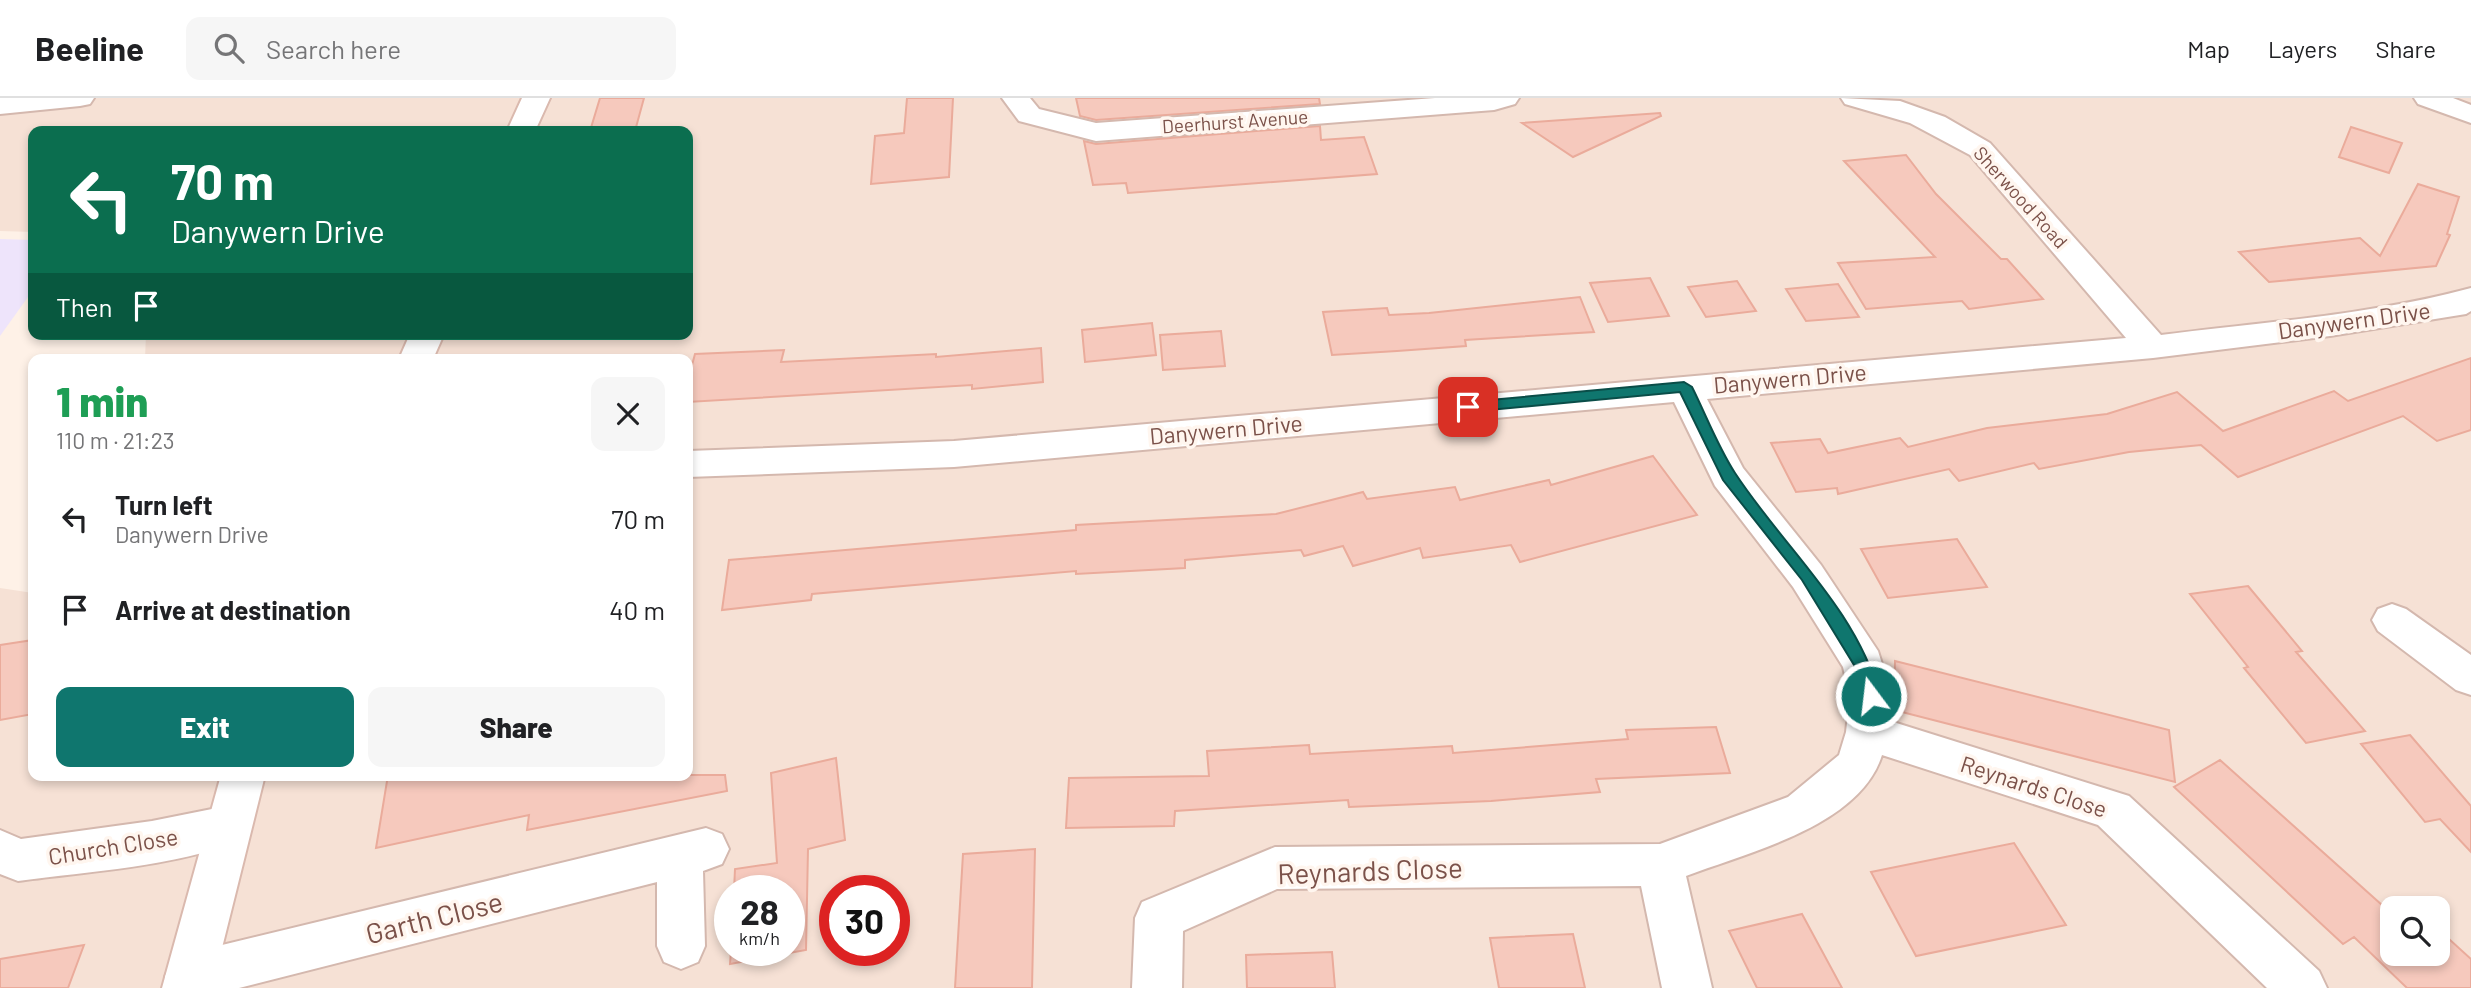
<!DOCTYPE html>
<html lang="en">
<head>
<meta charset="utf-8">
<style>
	:root { --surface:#fff; --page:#f6f6f6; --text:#202124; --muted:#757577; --line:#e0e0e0; --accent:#0f766e }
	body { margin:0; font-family:Barlow,sans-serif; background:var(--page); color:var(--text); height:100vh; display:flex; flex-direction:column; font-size:26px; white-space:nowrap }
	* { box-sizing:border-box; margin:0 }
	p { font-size:23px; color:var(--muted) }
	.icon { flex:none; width:38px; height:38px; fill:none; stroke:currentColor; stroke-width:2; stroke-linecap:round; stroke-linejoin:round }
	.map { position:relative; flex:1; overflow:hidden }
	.details { position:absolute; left:28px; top:256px; width:665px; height:427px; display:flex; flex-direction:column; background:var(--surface); border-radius:14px; box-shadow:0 4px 10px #0003 }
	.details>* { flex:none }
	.hud { position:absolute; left:28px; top:28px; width:665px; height:214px; border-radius:14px; box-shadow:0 4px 10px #0003; background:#0b6e4f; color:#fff; overflow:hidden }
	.controls { position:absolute; left:2380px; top:798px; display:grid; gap:14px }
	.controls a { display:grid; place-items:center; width:70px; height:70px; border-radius:14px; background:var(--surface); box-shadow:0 4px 10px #0003; font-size:35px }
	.speed { position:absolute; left:714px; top:777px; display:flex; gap:14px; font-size:35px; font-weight:700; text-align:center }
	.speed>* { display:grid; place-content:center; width:91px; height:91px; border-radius:50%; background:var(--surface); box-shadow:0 4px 10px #0003; line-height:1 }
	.speed small { font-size:18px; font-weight:400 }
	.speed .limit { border:10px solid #d22; background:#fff; color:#111 }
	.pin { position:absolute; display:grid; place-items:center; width:60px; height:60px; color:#fff; margin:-30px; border-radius:14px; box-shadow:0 4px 10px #0006 }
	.me { position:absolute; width:77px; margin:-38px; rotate:345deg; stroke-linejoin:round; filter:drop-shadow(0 0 5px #0008) }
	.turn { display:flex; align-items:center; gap:24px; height:147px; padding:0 28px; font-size:32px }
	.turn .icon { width:91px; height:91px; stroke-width:2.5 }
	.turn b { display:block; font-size:49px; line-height:60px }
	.then { display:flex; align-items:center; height:66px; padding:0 28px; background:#0003; gap:14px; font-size:26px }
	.round { display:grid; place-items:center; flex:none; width:74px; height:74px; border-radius:14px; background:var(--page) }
	.overview { display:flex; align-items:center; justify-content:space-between; height:119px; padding:0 28px }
	h1 { font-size:42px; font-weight:800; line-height:52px; color:#1e9e55 }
	.button { display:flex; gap:14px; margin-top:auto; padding:14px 28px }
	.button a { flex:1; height:80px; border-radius:14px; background:var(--accent); color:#fff; font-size:28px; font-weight:800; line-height:80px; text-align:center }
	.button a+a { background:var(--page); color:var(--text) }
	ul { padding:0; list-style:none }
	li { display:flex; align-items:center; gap:21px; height:91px; padding:0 28px }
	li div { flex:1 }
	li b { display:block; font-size:26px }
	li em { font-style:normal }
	header { display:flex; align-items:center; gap:42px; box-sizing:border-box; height:98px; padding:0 35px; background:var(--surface); border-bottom:2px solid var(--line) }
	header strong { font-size:33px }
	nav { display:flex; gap:38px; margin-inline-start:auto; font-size:24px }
	.search { width:490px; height:63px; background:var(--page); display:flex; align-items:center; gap:18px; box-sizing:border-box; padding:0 24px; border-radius:14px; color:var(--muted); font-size:26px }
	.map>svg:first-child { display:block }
	.residential { fill:#f6e1d5; fill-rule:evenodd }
	.education { fill:#eee4fb }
	.building { fill:#f6c9bd; stroke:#eaab9b; stroke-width:2 }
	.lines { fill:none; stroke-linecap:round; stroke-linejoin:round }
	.street-casing { stroke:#d4b8ae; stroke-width:4 }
	.secondary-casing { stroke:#dab9ae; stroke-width:4 }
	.street { fill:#fff; fill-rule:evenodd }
	.secondary { fill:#fff; fill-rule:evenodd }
	.route { fill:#0f766e; stroke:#0a4d48; stroke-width:2 }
	.labels { text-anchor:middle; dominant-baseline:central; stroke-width:7; stroke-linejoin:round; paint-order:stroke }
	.far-street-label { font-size:19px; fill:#7b5149; stroke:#fff6ef }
	.street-label { font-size:23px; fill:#7b5149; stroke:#fff6ef }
	.near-street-label { font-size:28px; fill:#7b5149; stroke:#fff6ef }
</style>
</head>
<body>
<header>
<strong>Beeline</strong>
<div class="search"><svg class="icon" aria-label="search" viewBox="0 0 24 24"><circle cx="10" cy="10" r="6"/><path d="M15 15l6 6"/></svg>Search here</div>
<nav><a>Map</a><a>Layers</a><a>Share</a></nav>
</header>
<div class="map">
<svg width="2471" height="890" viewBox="0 0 2471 890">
	<rect width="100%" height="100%" fill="#fef1e7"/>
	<path class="residential" d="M 0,0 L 2471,0 L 2471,890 L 0,890 L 0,490 L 33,495 L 33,677 L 688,677 L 688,261 L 145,261 L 146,236 L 688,236 L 688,33 L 33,33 L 33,134 L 0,133 ZM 730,793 L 789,793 L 789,852 L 730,852 ZM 835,793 L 894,793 L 894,852 L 835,852 ZM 2392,810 L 2438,810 L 2438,856 L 2392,856 Z"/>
	<path class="education" d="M 0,141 L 33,142 L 33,192 L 0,238 Z"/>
	<path class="building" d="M 600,0 L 644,0 L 635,33 L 590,33 Z
		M 907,0 L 953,0 L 949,79 L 871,86 L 875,38 L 904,35 Z
		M 1076,0 L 1319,0 L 1320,6 L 1096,22 L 1080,18 Z
		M 1660,15 L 1661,18 L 1573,59 L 1522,25 Z
		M 1320,28 L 1321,42 L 1364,39 L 1377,76 L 1128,95 L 1126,85 L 1093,87 L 1084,43 L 1096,46 Z
		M 2351,29 L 2402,45 L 2389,75 L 2339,59 Z
		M 1906,57 L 1936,96 L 2001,161 L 2007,161 L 2043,201 L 1969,211 L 1962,203 L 1866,211 L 1838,165 L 1935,159 L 1844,63 Z
		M 2418,86 L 2459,99 L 2447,136 L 2450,137 L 2436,168 L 2269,184 L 2239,154 L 2360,140 L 2380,158 Z
		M 1650,180 L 1669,218 L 1608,224 L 1590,185 Z
		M 1737,183 L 1756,213 L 1706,219 L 1688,189 Z
		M 1838,186 L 1859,219 L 1806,223 L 1786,191 Z
		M 1580,199 L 1594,234 L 1465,242 L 1466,248 L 1397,253 L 1332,257 L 1323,214 L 1387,210 L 1389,217 L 1429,215 Z
		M 1152,225 L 1156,257 L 1085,264 L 1082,232 Z
		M 1221,233 L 1225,268 L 1163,272 L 1160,237 Z
		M 1041,250 L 1043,284 L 972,291 L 972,287 L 688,304 L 688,282 L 695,256 L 784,252 L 781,264 L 936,256 L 936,259 Z
		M 2471,260 L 2471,332 L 2437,343 L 2403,318 L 2238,379 L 2201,347 L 2129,354 L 2039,371 L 2034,365 L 1959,383 L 1949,371 L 1838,396 L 1837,390 L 1796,394 L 1771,345 L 1820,341 L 1828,355 L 1900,340 L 1908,349 L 1987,330 L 2107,316 L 2177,294 L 2223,333 L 2334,293 L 2348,303 Z
		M 1653,358 L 1697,417 L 1520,464 L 1511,447 L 1423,460 L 1420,450 L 1353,468 L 1343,448 L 1304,458 L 1301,452 L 1185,462 L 1185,470 L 1076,476 L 1076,473 L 812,496 L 811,502 L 722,512 L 729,462 L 1076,432 L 1076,427 L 1276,416 L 1363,394 L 1367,401 L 1455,389 L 1460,402 L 1549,382 L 1551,387 Z
		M 1957,441 L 1987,489 L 1888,500 L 1861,451 Z
		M 2248,488 L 2302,553 L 2296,554 L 2365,633 L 2306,645 L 2244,570 L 2248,569 L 2190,496 Z
		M 33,542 L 33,616 L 0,622 L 0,547 Z
		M 1895,563 L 2169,632 L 2175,684 L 1894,612 Z
		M 1716,629 L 1730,675 L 1596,681 L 1600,694 L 1491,703 L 1349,709 L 1348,702 L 1175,713 L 1174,728 L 1066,730 L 1069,680 L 1209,678 L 1207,653 L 1309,647 L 1310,656 L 1452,648 L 1453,655 L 1628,641 L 1626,632 Z
		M 2410,637 L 2471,708 L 2471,754 L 2440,721 L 2425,724 L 2361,646 Z
		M 836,660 L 845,742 L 808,751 L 806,852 L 730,866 L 731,852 L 789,852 L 789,793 L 734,793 L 735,771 L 777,765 L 771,675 Z
		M 2220,662 L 2392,816 L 2392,856 L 2438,856 L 2438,831 L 2471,861 L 2471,890 L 2407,890 L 2354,839 L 2343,846 L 2174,689 Z
		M 388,677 L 725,677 L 727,693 L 527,732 L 529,717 L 376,750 Z
		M 2014,745 L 2066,827 L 1916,858 L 1871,774 Z
		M 1035,751 L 1032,890 L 955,890 L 963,756 Z
		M 1802,816 L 1842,890 L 1757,890 L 1729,833 Z
		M 1573,836 L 1585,890 L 1499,890 L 1490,840 Z
		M 84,847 L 68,890 L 0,890 L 0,861 Z
		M 1332,854 L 1335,890 L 1247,890 L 1246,857 Z"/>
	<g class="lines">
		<g class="street-casing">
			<path id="street" d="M 0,0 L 94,0 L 90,6 L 80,8 L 0,16 Z
				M 1002,0 L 1030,0 L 1039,11 L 1096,25 L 1435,0 L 1519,0 L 1515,6 L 1494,12 L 1096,43 L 1019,23 Z
				M 1841,0 L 1900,3 L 1945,19 L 1990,45 L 2161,237 C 2264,224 2371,217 2471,190 L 2471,213 L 2466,216 L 2330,238 L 2153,260 L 1707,301 L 1743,370 L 1821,467 L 1878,553 L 1892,598 L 1890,623 L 2129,698 L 2319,873 L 2327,890 L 2267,890 L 2098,727 L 1882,657 C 1860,728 1749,754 1686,778 L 1712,890 L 1662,890 L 1641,788 L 1277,791 L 1183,833 L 1182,890 L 1132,890 L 1135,820 L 1142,804 L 1275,749 L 1660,746 L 1788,699 L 1839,657 L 1846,634 L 1850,598 L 1843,569 L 1793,489 L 1715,388 L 1674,304 L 954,369 L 688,379 L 688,353 L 954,343 L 2126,240 L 1970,57 L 1910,25 L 1845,6 Z
				M 2414,0 L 2453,0 L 2471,7 L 2471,25 L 2418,6 Z
				M 2392,506 L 2406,511 L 2471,557 L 2471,597 L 2456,592 L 2378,533 L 2372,522 L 2378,511 Z
				M 227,708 L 243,714 L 250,728 L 243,742 C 172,769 92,773 18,783 L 0,776 L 0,732 L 21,741 L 152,723 Z
				M 706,730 L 722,736 L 729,751 L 722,766 L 703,773 L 705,848 L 698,864 L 681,871 L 664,864 L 657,848 L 657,784 L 239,890 L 169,890 L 165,879 L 172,862 L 189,855 Z"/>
		</g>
		<g class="secondary-casing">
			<path id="secondary" d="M 522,0 L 550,0 L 535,33 L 507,33 Z
				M 410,236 L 444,236 L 433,261 L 399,261 Z
				M 221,677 L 265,677 L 212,890 L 162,890 Z"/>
		</g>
		<use href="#street" class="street"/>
		<use href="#secondary" class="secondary"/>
	</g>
	<path class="route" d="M 1684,284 L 1692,289 C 1706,317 1718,349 1735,375 C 1784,450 1856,510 1880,598 L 1878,604 L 1865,604 L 1854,567 L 1802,482 L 1723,382 L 1680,294 L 1468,314 L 1461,309 L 1468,304 Z"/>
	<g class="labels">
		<g class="far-street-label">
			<text transform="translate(1235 23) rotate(-4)">Deerhurst Avenue</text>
			<text transform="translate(2021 99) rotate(48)">Sherwood Road</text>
		</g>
		<g class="street-label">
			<text transform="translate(2354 222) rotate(-8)">Danywern Drive</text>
			<text transform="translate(1790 280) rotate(-5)">Danywern Drive</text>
			<text transform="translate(1226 331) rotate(-5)">Danywern Drive</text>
			<text transform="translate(2034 688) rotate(18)">Reynards Close</text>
			<text transform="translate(113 748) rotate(-9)">Church Close</text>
		</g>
		<g class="near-street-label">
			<text transform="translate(1370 772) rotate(-2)">Reynards Close</text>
			<text transform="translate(434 819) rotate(-14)">Garth Close</text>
		</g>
	</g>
</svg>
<div class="controls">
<a><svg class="icon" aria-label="search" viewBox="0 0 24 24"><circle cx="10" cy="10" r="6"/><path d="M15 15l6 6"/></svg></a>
</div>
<div class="speed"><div>28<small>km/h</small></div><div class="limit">30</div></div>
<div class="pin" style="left:1468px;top:309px;background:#d93025"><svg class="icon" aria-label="arrive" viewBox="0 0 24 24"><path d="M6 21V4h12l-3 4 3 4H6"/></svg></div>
<svg class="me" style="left:1871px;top:598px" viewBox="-20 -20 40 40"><circle r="17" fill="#0f766e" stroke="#fff" stroke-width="3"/><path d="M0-11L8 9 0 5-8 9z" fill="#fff"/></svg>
<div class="hud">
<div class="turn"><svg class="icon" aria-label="left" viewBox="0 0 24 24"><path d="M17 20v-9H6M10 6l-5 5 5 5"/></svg><div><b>70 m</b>Danywern Drive</div></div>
<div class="then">Then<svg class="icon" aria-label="arrive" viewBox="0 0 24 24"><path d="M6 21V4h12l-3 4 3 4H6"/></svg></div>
</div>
<section class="details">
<div class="overview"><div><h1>1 min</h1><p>110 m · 21:23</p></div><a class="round"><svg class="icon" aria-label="close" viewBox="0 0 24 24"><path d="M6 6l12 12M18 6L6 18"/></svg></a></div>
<ul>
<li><svg class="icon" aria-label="left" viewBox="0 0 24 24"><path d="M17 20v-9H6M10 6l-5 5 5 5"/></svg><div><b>Turn left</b><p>Danywern Drive</p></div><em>70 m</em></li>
<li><svg class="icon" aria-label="arrive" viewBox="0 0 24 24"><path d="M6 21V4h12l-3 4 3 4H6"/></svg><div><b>Arrive at destination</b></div><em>40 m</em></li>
</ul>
<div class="button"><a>Exit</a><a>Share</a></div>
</section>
</div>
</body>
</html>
